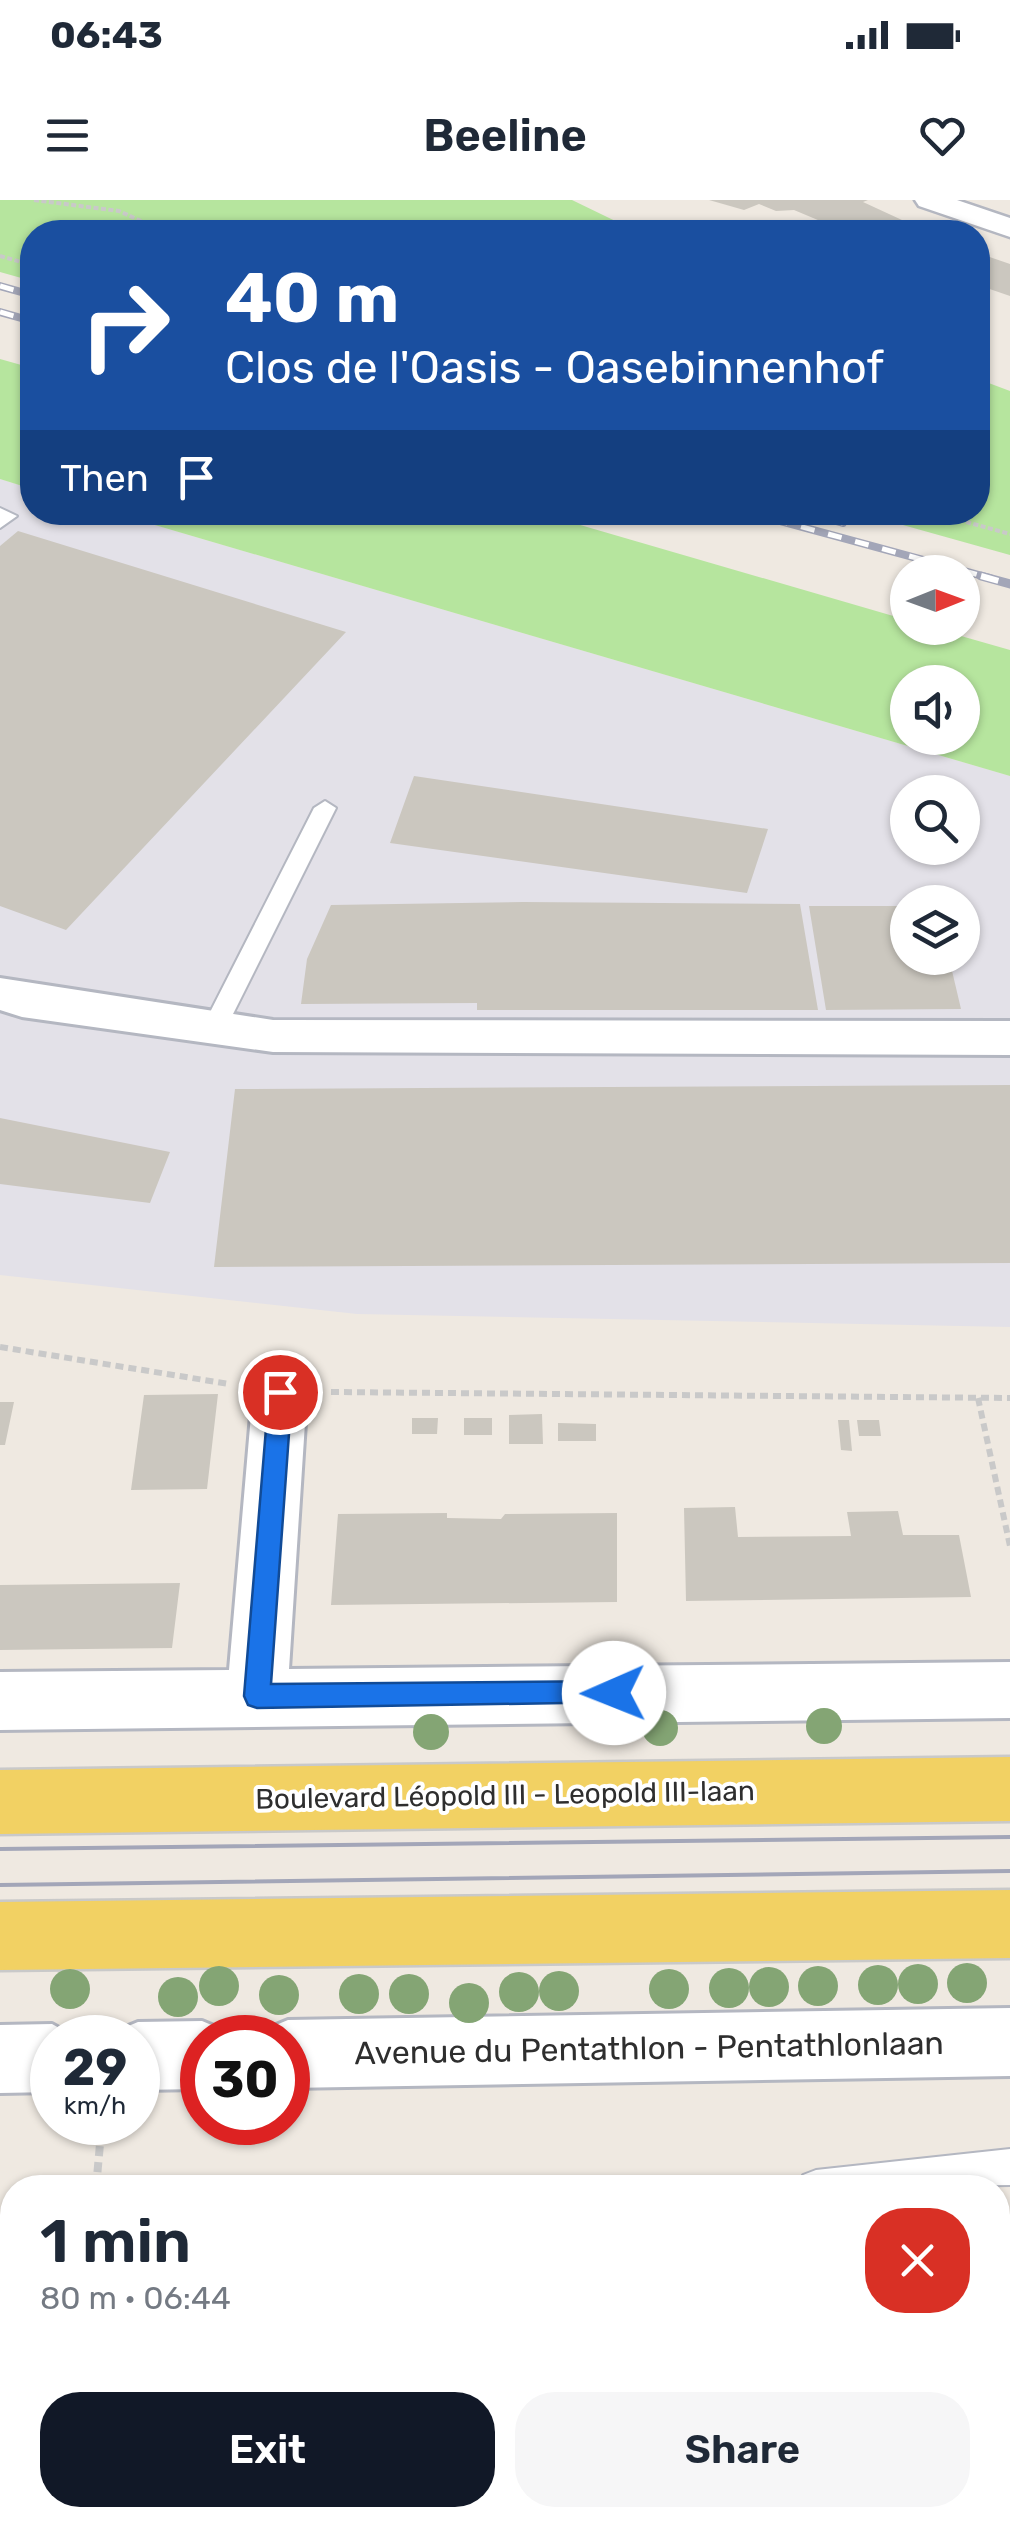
<!DOCTYPE html>
<html lang="en">
<head>
<meta charset="utf-8">
<style>
	:root { --surface:#fff; --page:#f6f6f7; --text:#1f2937; --muted:#747a83; --accent:#111827 }
	body { margin:0; font-family:Rubik,sans-serif; background:var(--page); color:var(--text); height:100vh; display:flex; flex-direction:column; font-size:38px; white-space:nowrap }
	* { box-sizing:border-box; margin:0 }
	p { font-size:32px; color:var(--muted) }
	.icon { flex:none; width:55px; height:55px; fill:none; stroke:currentColor; stroke-width:2; stroke-linecap:round; stroke-linejoin:round }
	.map { position:relative; flex:1; overflow:hidden }
	.side { position:absolute; left:0px; top:1975px; width:1010px; height:352px; display:flex; flex-direction:column; background:var(--surface); border-radius:40px 40px 0 0; box-shadow:0 2px 8px #0004 }
	.side>* { flex:none }
	.guide { position:absolute; left:20px; top:20px; width:970px; height:305px; border-radius:40px; box-shadow:0 2px 8px #0004; background:#1a4fa0; color:#fff; overflow:hidden }
	.needle { width:65px; rotate:89deg }
	.fabs { position:absolute; left:890px; top:355px; display:grid; gap:20px }
	.fabs a { display:grid; place-items:center; width:90px; height:90px; border-radius:50%; background:var(--surface); box-shadow:0 2px 8px #0004; font-size:50px }
	.speed { position:absolute; left:30px; top:1815px; display:flex; gap:20px; font-size:50px; font-weight:700; text-align:center }
	.speed>* { display:grid; place-content:center; width:130px; height:130px; border-radius:50%; background:var(--surface); box-shadow:0 2px 8px #0004; line-height:1 }
	.speed small { font-size:25px; font-weight:400 }
	.speed .limit { border:15px solid #d22; background:#fff; color:#111 }
	.pin { position:absolute; display:grid; place-items:center; width:85px; height:85px; color:#fff; margin:-42px; border:5px solid #fff; border-radius:50%; box-shadow:0 2px 10px #0007 }
	.me { position:absolute; width:110px; margin:-55px; rotate:269deg; stroke-linejoin:round; filter:drop-shadow(0 0 8px #0008) }
	.turn { display:flex; align-items:center; gap:35px; height:210px; padding:0 40px; font-size:45px }
	.turn .icon { width:130px; height:130px; stroke-width:2.5 }
	.turn b { display:block; font-size:70px; line-height:85px }
	.then { display:flex; align-items:center; height:95px; padding:0 40px; background:#0003; gap:20px; font-size:38px }
	.round { display:grid; place-items:center; flex:none; width:105px; height:105px; border-radius:40px; background:var(--page) }
	.overview { display:flex; align-items:center; justify-content:space-between; height:170px; padding:0 40px }
	h1 { font-size:60px; font-weight:600; line-height:75px }
	.button { display:flex; gap:20px; margin-top:auto; padding:20px 40px }
	.button a { flex:1; height:115px; border-radius:40px; background:var(--accent); color:#fff; font-size:40px; font-weight:600; line-height:115px; text-align:center }
	.button a+a { background:var(--page); color:var(--text) }
	.status { display:flex; justify-content:space-between; align-items:center; height:70px; padding:0 50px; background:var(--surface); direction:ltr }
	.status svg { height:28px; fill:currentColor }
	header { display:flex; justify-content:space-between; align-items:center; height:130px; padding:0 40px; background:var(--surface); font-size:45px; font-weight:600 }
	.map>svg:first-child { display:block }
	.industrial { fill:#e3e1e8; fill-rule:evenodd }
	.green { fill:#b6e59e; fill-rule:evenodd }
	.building { fill:#cbc7bf }
	.lines { fill:none; stroke-linecap:round; stroke-linejoin:round }
	.service-casing { stroke:#b4b7c1; stroke-width:4 }
	.minor-casing { stroke:#b4b7c1; stroke-width:6 }
	.tertiary-casing { stroke:#b4b7c1; stroke-width:5 }
	.primary-casing { stroke:#c9c9c9; stroke-width:5 }
	.path-far2 { stroke:#c9c9c9; stroke-width:4; stroke-dasharray:5 2.5; stroke-linecap:butt }
	.path-far1 { stroke:#c9c9c9; stroke-width:6; stroke-dasharray:8 5; stroke-linecap:butt }
	.path { stroke:#c9c9c9; stroke-width:8; stroke-dasharray:10 6; stroke-linecap:butt }
	.service { fill:#fff; fill-rule:evenodd }
	.minor { fill:#fff; fill-rule:evenodd }
	.tertiary { fill:#fff; fill-rule:evenodd }
	.primary { fill:#f2d163; fill-rule:evenodd }
	.tram { stroke:#a3a6b8; stroke-width:4 }
	.rail-far1-casing { stroke:#a3a6b8; stroke-width:8 }
	.rail-casing { stroke:#a3a6b8; stroke-width:9 }
	.rail-far1 { stroke:#fff; stroke-width:5; stroke-dasharray:14; stroke-linecap:butt }
	.rail { stroke:#fff; stroke-width:6; stroke-dasharray:18; stroke-linecap:butt }
	.tree { fill:#84a574 }
	.route { fill:#1a73e8; stroke:#114b97; stroke-width:2.5 }
	.labels { text-anchor:middle; dominant-baseline:central; stroke-width:8; stroke-linejoin:round; paint-order:stroke }
	.street-label { font-size:28px; fill:#2e2e2e; stroke:#fff }
	.near-street-label { font-size:32px; fill:#2e2e2e; stroke:#fff }
</style>
</head>
<body>
<div class="status"><b>06:43</b><svg viewBox="0 0 49 12"><path d="M0 12V9h3v3zM5 12V6h3v6zM10 12V3h3v9zM15 12V0h3v12zM26 1h20v11H26zM47 4h2v5h-2z"/></svg></div>
<header><svg class="icon" aria-label="menu" viewBox="0 0 24 24"><path d="M4 6h16M4 12h16M4 18h16"/></svg>Beeline<svg class="icon" aria-label="heart" viewBox="0 0 24 24"><path d="M12 20l-8-8c-3-5 5-10 8-4 3-6 11-1 8 4z"/></svg></header>
<div class="map">
<svg width="1010" height="2327" viewBox="0 0 1010 2327">
	<rect width="100%" height="100%" fill="#efe9e1"/>
	<path class="industrial" d="M 0,279 L 32,289 L 32,312 L 114,313 L 1010,576 L 1010,1127 L 357,1114 L 0,1075 ZM 908,592 L 962,592 L 962,648 L 908,648 ZM 908,702 L 962,702 L 962,758 L 908,758 Z"/>
	<path class="green" d="M 0,0 L 572,0 L 638,32 L 32,32 L 32,81 L 0,72 Z
		M 0,159 L 32,168 L 32,289 L 0,279 Z
		M 978,179 L 1010,191 L 1010,355 L 860,313 L 978,312 Z
		M 114,313 L 539,313 L 907,420 L 908,428 L 933,428 L 1010,450 L 1010,576 ZM 908,482 L 962,482 L 962,538 L 908,538 Z"/>
	<path class="building" d="M 709,0 L 868,0 L 863,2 L 928,32 L 846,29 L 829,32 L 816,27 L 825,23 L 794,10 L 776,11 L 759,4 L 744,10 Z
		M 978,53 L 1010,64 L 1010,96 L 978,85 Z
		M 18,331 L 346,432 L 66,730 L 0,706 L 0,346 Z
		M 414,576 L 768,629 L 747,693 L 390,643 Z
		M 523,702 L 800,704 L 818,810 L 477,810 L 477,803 L 301,804 L 307,759 L 331,705 Z
		M 809,706 L 908,706 L 908,758 L 949,758 L 961,809 L 826,810 Z
		M 1010,885 L 1010,1063 L 214,1067 L 235,889 Z
		M 0,918 L 170,952 L 150,1003 L 0,984 Z
		M 218,1194 L 207,1289 L 131,1290 L 144,1195 Z
		M 0,1202 L 14,1202 L 5,1245 L 0,1245 Z
		M 542,1214 L 543,1244 L 509,1244 L 509,1215 Z
		M 412,1218 L 438,1218 L 437,1234 L 412,1234 Z
		M 464,1218 L 492,1218 L 492,1235 L 464,1235 Z
		M 838,1220 L 849,1220 L 852,1251 L 841,1250 Z
		M 857,1220 L 879,1220 L 881,1236 L 859,1236 Z
		M 558,1223 L 596,1224 L 596,1241 L 558,1241 Z
		M 735,1307 L 738,1337 L 851,1336 L 847,1312 L 898,1311 L 903,1335 L 959,1335 L 971,1397 L 686,1401 L 684,1308 Z
		M 447,1313 L 447,1318 L 501,1319 L 505,1314 L 617,1313 L 617,1402 L 331,1405 L 338,1314 Z
		M 180,1383 L 172,1448 L 0,1450 L 0,1385 Z
		M 1010,2017 L 1010,2224 L 998,2225 L 998,2019 Z"/>
	<g class="lines">
		<g class="service-casing">
			<path id="service" d="M 0,308 L 17,316 L 0,328 Z
				M 325,601 L 336,608 L 226,828 L 222,834 L 206,834 L 202,828 L 314,608 Z
				M 1010,1949 L 1010,1985 L 798,1988 L 803,1975 L 816,1970 Z
				M 1010,2285 L 1010,2325 L 984,2320 L 982,2315 L 998,2315 L 998,2286 Z
				M 125,2315 L 165,2315 L 162,2327 L 122,2327 Z
				M 249,2315 L 289,2315 L 288,2327 L 248,2327 Z
				M 824,2315 L 951,2315 L 946,2327 L 819,2327 Z"/>
		</g>
		<g class="minor-casing">
			<path id="minor" d="M 0,778 L 273,820 L 1010,821 L 1010,855 L 273,852 L 22,817 L 0,810 Z
				M 280,1169 L 299,1176 L 307,1192 L 289,1469 L 1010,1462 L 1010,1518 L 0,1530 L 0,1472 L 229,1470 L 253,1192 L 261,1176 Z
				M 1010,1808 L 1010,1876 L 288,1888 L 288,1838 L 261,1838 L 264,1830 L 288,1820 Z
				M 202,1821 L 226,1831 L 228,1838 L 202,1838 L 202,1889 L 138,1890 L 138,1838 L 112,1838 L 114,1832 L 138,1822 Z
				M 52,1824 L 77,1838 L 52,1838 L 52,1892 L 0,1893 L 0,1825 Z"/>
		</g>
		<g class="tertiary-casing">
			<path id="tertiary" d="M 915,0 L 957,0 L 1010,18 L 1010,37 L 919,6 Z"/>
		</g>
		<g class="primary-casing">
			<path id="primary" d="M 1010,1557 L 1010,1621 L 0,1634 L 0,1570 Z
				M 1010,1690 L 1010,1758 L 0,1770 L 0,1702 Z"/>
		</g>
		<path class="path-far2" d="M 34,0 L 119,11 L 165,32
			M 0,56 L 32,65
			M 930,312 L 1010,334"/>
		<path class="path-far1" d="M 0,1147 L 229,1184
			M 331,1192 L 1010,1198
			M 978,1198 L 1010,1346"/>
		<path class="path" d="M 96,1988 L 102,1922
			M 64,2327 L 65,2315"/>
		<use href="#service" class="service"/>
		<use href="#minor" class="minor"/>
		<use href="#tertiary" class="tertiary"/>
		<use href="#primary" class="primary"/>
		<path class="tram" d="M 0,1649 L 1010,1637
			M 0,1685 L 1010,1671"/>
		<g class="rail-far1-casing">
			<path id="rail-far1" d="M 0,86 L 32,95
				M 0,112 L 32,121
				M 747,312 L 990,378
				M 805,312 L 843,323"/>
		</g>
		<g class="rail-casing">
			<path id="rail" d="M 981,376 L 1010,384"/>
		</g>
		<use href="#rail-far1" class="rail-far1"/>
		<use href="#rail" class="rail"/>
	</g>
	<g class="tree">
		<circle cx="824" cy="1526" r="18"/>
		<circle cx="660" cy="1528" r="18"/>
		<circle cx="431" cy="1532" r="18"/>
		<circle cx="967" cy="1783" r="20"/>
		<circle cx="918" cy="1784" r="20"/>
		<circle cx="878" cy="1785" r="20"/>
		<circle cx="219" cy="1786" r="20"/>
		<circle cx="818" cy="1786" r="20"/>
		<circle cx="769" cy="1787" r="20"/>
		<circle cx="729" cy="1788" r="20"/>
		<circle cx="70" cy="1789" r="20"/>
		<circle cx="669" cy="1789" r="20"/>
		<circle cx="559" cy="1791" r="20"/>
		<circle cx="519" cy="1792" r="20"/>
		<circle cx="359" cy="1794" r="20"/>
		<circle cx="409" cy="1794" r="20"/>
		<circle cx="279" cy="1795" r="20"/>
		<circle cx="178" cy="1797" r="20"/>
		<circle cx="469" cy="1803" r="20"/>
	</g>
	<path class="route" d="M 280,1182 L 292,1192 L 271,1484 L 614,1481 L 623,1485 L 626,1493 L 623,1502 L 257,1508 L 248,1505 L 244,1496 L 269,1192 Z"/>
	<g class="labels">
		<g class="street-label">
			<text transform="translate(505 1595) rotate(-1)">Boulevard Léopold III - Leopold III-laan</text>
		</g>
		<g class="near-street-label">
			<text transform="translate(649 1848) rotate(-1)">Avenue du Pentathlon - Pentathlonlaan</text>
		</g>
	</g>
</svg>
<div class="fabs">
<a><svg class="needle" viewBox="-14 -14 28 28"><path d="M0-13l5 13h-10z" fill="#e53935"/><path d="M0 13l5-13h-10z" fill="#747a83"/></svg></a>
<a><svg class="icon" aria-label="sound" viewBox="0 0 24 24"><path d="M4 9h4l5-4v14l-5-4H4zM17 9q2 3 0 6"/></svg></a>
<a><svg class="icon" aria-label="search" viewBox="0 0 24 24"><circle cx="10" cy="10" r="6"/><path d="M15 15l6 6"/></svg></a>
<a><svg class="icon" aria-label="layers" viewBox="0 0 24 24"><path d="M12 4l9 5-9 5-9-5zM3 14l9 5 9-5"/></svg></a>
</div>
<div class="speed"><div>29<small>km/h</small></div><div class="limit">30</div></div>
<div class="pin" style="left:280px;top:1192px;background:#d93025"><svg class="icon" aria-label="arrive" viewBox="0 0 24 24"><path d="M6 21V4h12l-3 4 3 4H6"/></svg></div>
<svg class="me" style="left:614px;top:1493px" viewBox="-20 -20 40 40"><circle r="19" fill="#fff"/><path d="M0-13L10 11 0 6-10 11z" fill="#1a73e8"/></svg>
<div class="guide">
<div class="turn"><svg class="icon" aria-label="right" viewBox="0 0 24 24"><path d="M7 20v-9h11M14 6l5 5-5 5"/></svg><div><b>40 m</b>Clos de l'Oasis - Oasebinnenhof</div></div>
<div class="then">Then<svg class="icon" aria-label="arrive" viewBox="0 0 24 24"><path d="M6 21V4h12l-3 4 3 4H6"/></svg></div>
</div>
<section class="side">
<div class="overview"><div><h1>1 min</h1><p>80 m · 06:44</p></div><a class="round" style="background:#d93025;color:#fff"><svg class="icon" aria-label="close" viewBox="0 0 24 24"><path d="M6 6l12 12M18 6L6 18"/></svg></a></div>
<div class="button"><a>Exit</a><a>Share</a></div>
</section>
</div>
</body>
</html>
